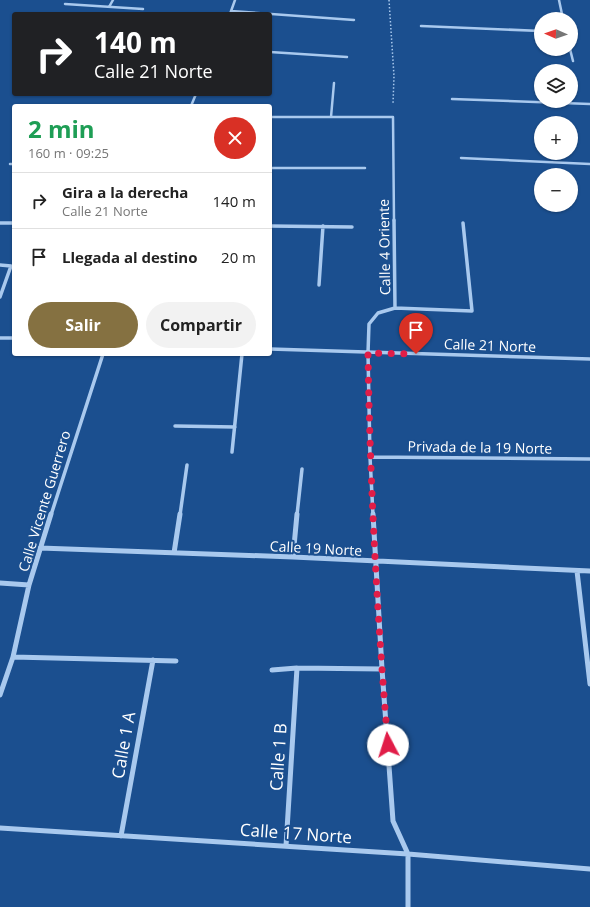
<!DOCTYPE html>
<html lang="es">
<head>
<meta charset="utf-8">
<style>
	:root { --surface:#fff; --page:#f2f2f2; --text:#222; --muted:#767676; --line:#e0e0e0; --accent:#857141 }
	body { margin:0; font-family:"Open Sans",sans-serif; background:var(--page); color:var(--text); height:100vh; display:flex; flex-direction:column; font-size:15px; white-space:nowrap }
	* { box-sizing:border-box; margin:0 }
	p { font-size:13px; color:var(--muted) }
	.icon { flex:none; width:22px; height:22px; fill:none; stroke:currentColor; stroke-width:2; stroke-linecap:round; stroke-linejoin:round }
	.map { position:relative; flex:1; overflow:hidden }
	.drawer { position:absolute; left:12px; top:104px; width:260px; height:252px; display:flex; flex-direction:column; background:var(--surface); border-radius:4px; box-shadow:0 1px 3px #0004 }
	.drawer>* { flex:none }
	.banner { position:absolute; left:12px; top:12px; width:260px; height:84px; border-radius:4px; box-shadow:0 1px 3px #0004; background:#202124; color:#fff; overflow:hidden }
	.needle { width:26px; rotate:272deg }
	.buttons { position:absolute; left:534px; top:12px; display:grid; gap:8px }
	.buttons a { display:grid; place-items:center; width:44px; height:44px; border-radius:50%; background:var(--surface); box-shadow:0 1px 3px #0004; font-size:20px }
	.pin { position:absolute; display:grid; place-items:center; width:34px; height:34px; color:#fff; margin:-41px -17px; border-radius:50% 50% 50% 0; rotate:-45deg; box-shadow:0 0 4px #0007 }
	.pin .icon { rotate:45deg }
	.me { position:absolute; width:44px; margin:-22px; rotate:355deg; stroke-linejoin:round; filter:drop-shadow(0 0 3px #0008) }
	.turn { display:flex; align-items:center; gap:14px; height:84px; padding:0 16px; font-size:18px }
	.turn .icon { width:52px; height:52px; stroke-width:2.5 }
	.turn b { display:block; font-size:28px; line-height:34px }
	.round { display:grid; place-items:center; flex:none; width:42px; height:42px; border-radius:21px; background:var(--page) }
	.summary { display:flex; align-items:center; justify-content:space-between; height:68px; padding:0 16px }
	h1 { font-size:24px; font-weight:700; line-height:30px; color:#1e9e55 }
	.action { display:flex; gap:8px; margin-top:auto; padding:8px 16px }
	.action a { flex:1; height:46px; border-radius:24px; background:var(--accent); color:#fff; font-size:16px; font-weight:700; line-height:46px; text-align:center }
	.action a+a { background:var(--page); color:var(--text) }
	ul { padding:0; list-style:none }
	li { display:flex; align-items:center; gap:12px; height:56px; padding:0 16px; border-top:1px solid var(--line) }
	li div { flex:1 }
	li b { display:block; font-size:15px }
	li em { font-style:normal }
	.map>svg:first-child { display:block }
	.lines { fill:none; stroke-linecap:round; stroke-linejoin:round }
	.path { stroke:#a9c9ee; stroke-width:1.5; stroke-dasharray:1.5 2; stroke-linecap:butt }
	.street-far2 { stroke:#a9c9ee; stroke-width:2.5 }
	.street-far1 { stroke:#a9c9ee; stroke-width:3.5 }
	.street { stroke:#a9c9ee; stroke-width:5 }
	.route { stroke:#e11d48; stroke-width:7; stroke-dasharray:0 12.6 }
	.labels { text-anchor:middle; dominant-baseline:central; stroke-width:4; stroke-linejoin:round; paint-order:stroke }
	.street-label { font-size:14px; fill:#fff; stroke:#1b4f8f }
	.near-street-label { font-size:17px; fill:#fff; stroke:#1b4f8f }
</style>
</head>
<body>
<div class="map">
<svg width="590" height="907" viewBox="0 0 590 907">
	<rect width="100%" height="100%" fill="#1b4f8f"/>
	<g class="lines">
		<path class="path" d="M 389,0 L 394,76 L 393,104"/>
		<path class="street-far2" d="M 559,0 L 563,19
			M 65,4 L 143,9
			M 109,7 L 113,0
			M 231,11 L 354,20
			M 230,14 L 235,0
			M 421,26 L 541,31
			M 570,49 L 573,61
			M 270,52 L 347,57
			M 452,99 L 590,104
			M 191,106 L 196,94
			M 270,117 L 393,117 L 394,221
			M 331,117 L 334,83
			M 461,158 L 590,164
			M 10,164 L 14,164
			M 270,168 L 365,168"/>
		<path class="street-far1" d="M 394,220 L 395,308
			M 0,223 L 14,223
			M 270,226 L 352,227
			M 0,265 L 11,266 L 0,297
			M 319,285 L 323,226
			M 0,338 L 14,338
			M 270,349 L 590,359
			M 175,426 L 235,427
			M 232,452 L 242,354
			M 370,457 L 590,459
			M 51,515 L 103,354
			M 180,515 L 187,465
			M 297,515 L 302,469
			M 373,515 L 370,457 L 368,353 L 369,324 L 378,313 L 395,308 L 472,311 L 463,223"/>
		<path class="street" d="M 373,514 L 382,669 L 393,821 L 408,854 L 408,907
			M 40,548 L 293,557 L 590,571
			M 174,553 L 180,514
			M 293,557 L 297,514
			M 577,571 L 590,684
			M 0,583 L 29,585
			M 13,657 L 176,661
			M 272,670 L 297,668 L 382,669
			M 0,695 L 13,657 L 29,585 L 51,514
			M 0,828 L 408,854 L 590,869
			M 121,836 L 153,660
			M 286,846 L 297,668"/>
	</g>
	<g class="lines">
		<path class="route" d="M 388,745 C 377,615 370,484 368,353 L 416,354"/>
	</g>
	<g class="labels">
		<g class="street-label">
			<text transform="translate(384 247) rotate(-91)">Calle 4 Oriente</text>
			<text transform="translate(490 345) rotate(2)">Calle 21 Norte</text>
			<text transform="translate(480 447) rotate(1)">Privada de la 19 Norte</text>
			<text transform="translate(44 501) rotate(-73)">Calle Vicente Guerrero</text>
			<text transform="translate(316 548) rotate(3)">Calle 19 Norte</text>
		</g>
		<g class="near-street-label">
			<text transform="translate(123 745) rotate(-80)">Calle 1 A</text>
			<text transform="translate(278 757) rotate(-86)">Calle 1 B</text>
			<text transform="translate(296 833) rotate(4)">Calle 17 Norte</text>
		</g>
	</g>
</svg>
<div class="buttons">
<a><svg class="needle" viewBox="-14 -14 28 28"><path d="M0-13l5 13h-10z" fill="#e53935"/><path d="M0 13l5-13h-10z" fill="#767676"/></svg></a>
<a><svg class="icon" aria-label="layers" viewBox="0 0 24 24"><path d="M12 4l9 5-9 5-9-5zM3 14l9 5 9-5"/></svg></a>
<a>+</a>
<a>−</a>
</div>
<div class="pin" style="left:416px;top:354px;background:#d93025"><svg class="icon" aria-label="arrive" viewBox="0 0 24 24"><path d="M6 21V4h12l-3 4 3 4H6"/></svg></div>
<svg class="me" style="left:388px;top:745px" viewBox="-20 -20 40 40"><circle r="19" fill="#fff"/><path d="M0-13L10 11 0 6-10 11z" fill="#e11d48"/></svg>
<div class="banner">
<div class="turn"><svg class="icon" aria-label="right" viewBox="0 0 24 24"><path d="M7 20v-9h11M14 6l5 5-5 5"/></svg><div><b>140 m</b>Calle 21 Norte</div></div>
</div>
<section class="drawer">
<div class="summary"><div><h1>2 min</h1><p>160 m · 09:25</p></div><a class="round" style="background:#d93025;color:#fff"><svg class="icon" aria-label="close" viewBox="0 0 24 24"><path d="M6 6l12 12M18 6L6 18"/></svg></a></div>
<ul>
<li><svg class="icon" aria-label="right" viewBox="0 0 24 24"><path d="M7 20v-9h11M14 6l5 5-5 5"/></svg><div><b>Gira a la derecha</b><p>Calle 21 Norte</p></div><em>140 m</em></li>
<li><svg class="icon" aria-label="arrive" viewBox="0 0 24 24"><path d="M6 21V4h12l-3 4 3 4H6"/></svg><div><b>Llegada al destino</b></div><em>20 m</em></li>
</ul>
<div class="action"><a>Salir</a><a>Compartir</a></div>
</section>
</div>
</body>
</html>
